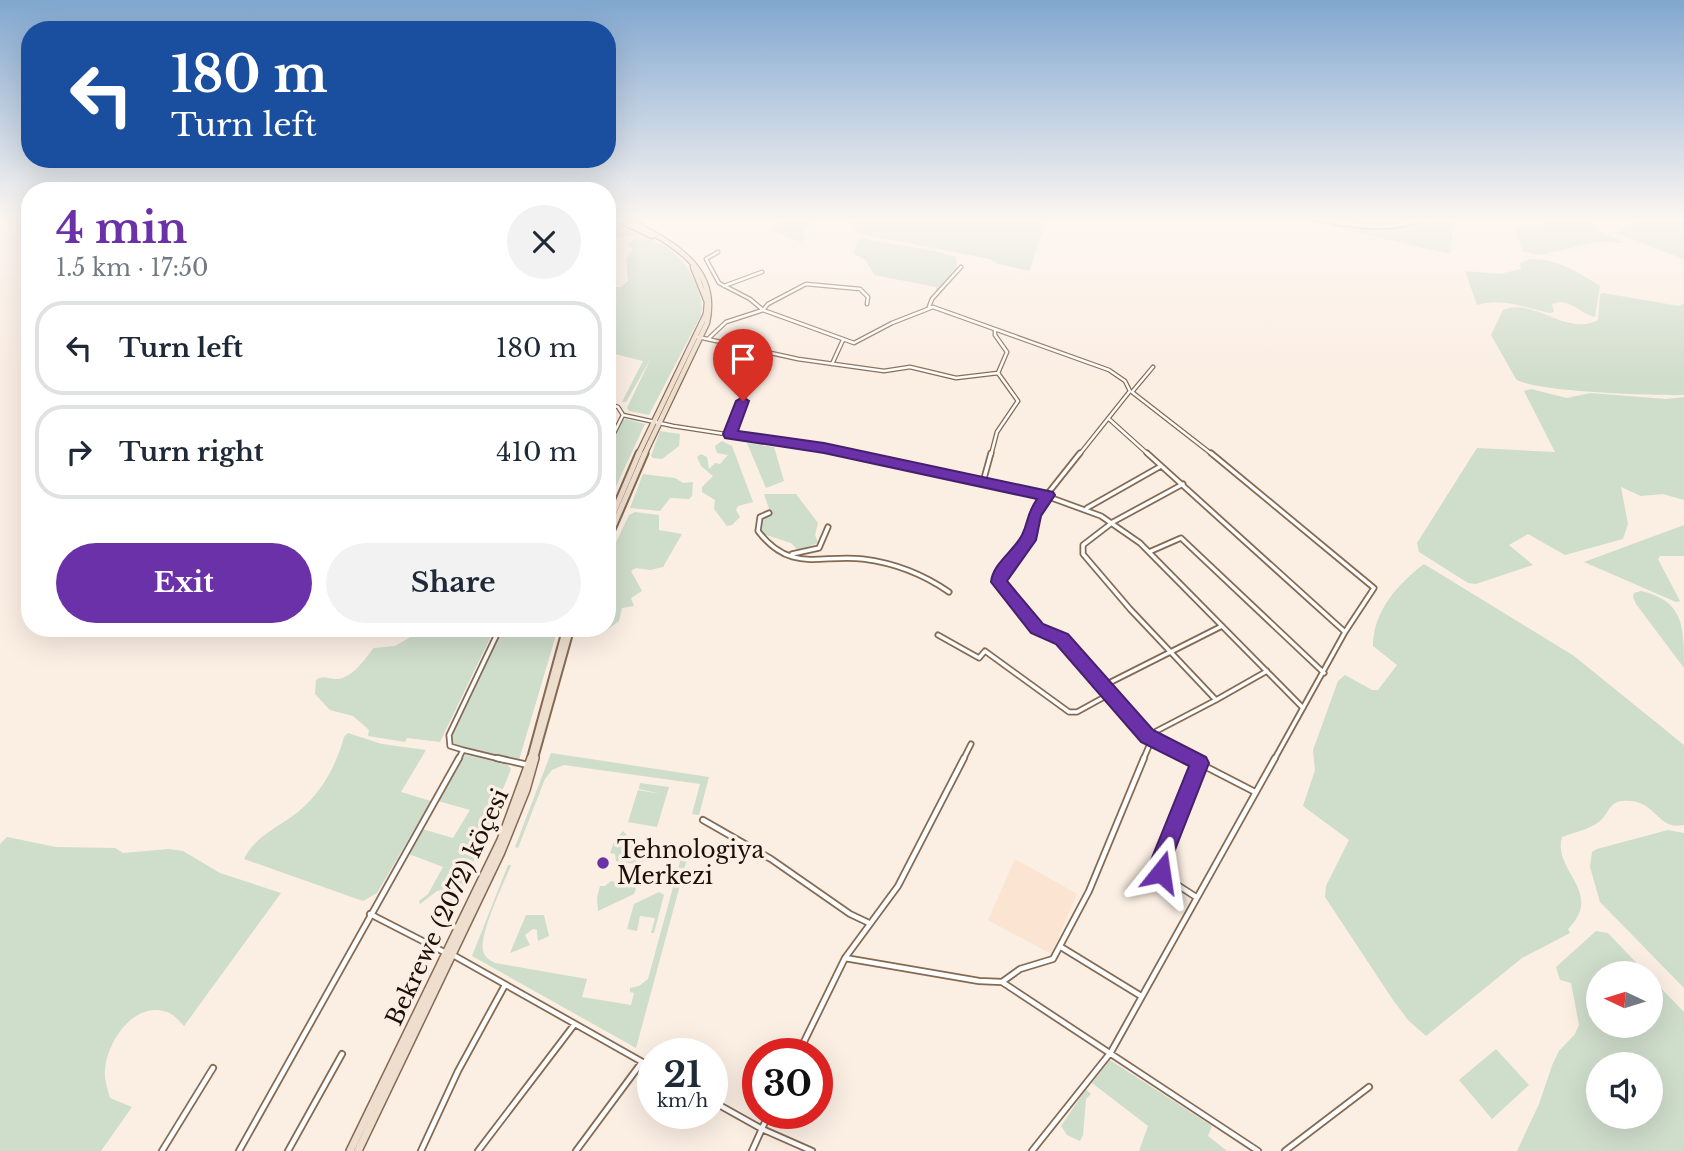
<!DOCTYPE html>
<html lang="en">
<head>
<meta charset="utf-8">
<style>
	:root { --surface:#fff; --page:#f2f2f3; --text:#1f2937; --muted:#747a83; --line:#e0e1e3; --accent:#6b31a8 }
	body { margin:0; font-family:"Libre Baskerville",serif; background:var(--page); color:var(--text); height:100vh; display:flex; flex-direction:column; font-size:26px; white-space:nowrap }
	* { box-sizing:border-box; margin:0 }
	p { font-size:23px; color:var(--muted) }
	.icon { flex:none; width:38px; height:38px; fill:none; stroke:currentColor; stroke-width:2; stroke-linecap:round; stroke-linejoin:round }
	.map { position:relative; flex:1; overflow:hidden }
	.details { position:absolute; left:21px; top:182px; width:595px; height:455px; display:flex; flex-direction:column; background:var(--surface); border-radius:28px; box-shadow:0 7px 28px #0002 }
	.details>* { flex:none }
	.hud { position:absolute; left:21px; top:21px; width:595px; height:147px; border-radius:28px; box-shadow:0 7px 28px #0002; background:#1a4fa0; color:#fff; overflow:hidden }
	.needle { width:46px; rotate:274deg }
	.buttons { position:absolute; left:1586px; top:961px; display:grid; gap:14px }
	.buttons a { display:grid; place-items:center; width:77px; height:77px; border-radius:50%; background:var(--surface); box-shadow:0 7px 28px #0002; font-size:35px }
	.speed { position:absolute; left:637px; top:1038px; display:flex; gap:14px; font-size:35px; font-weight:700; text-align:center }
	.speed>* { display:grid; place-content:center; width:91px; height:91px; border-radius:50%; background:var(--surface); box-shadow:0 7px 28px #0002; line-height:1 }
	.speed small { font-size:18px; font-weight:400 }
	.speed .limit { border:10px solid #d22; background:#fff; color:#111 }
	.pin { position:absolute; display:grid; place-items:center; width:60px; height:60px; color:#fff; margin:-72px -30px; border-radius:50% 50% 50% 0; rotate:-45deg; box-shadow:0 0 7px #0007 }
	.pin .icon { rotate:45deg }
	.me { position:absolute; width:77px; margin:-38px; rotate:15deg; stroke-linejoin:round; filter:drop-shadow(0 0 5px #0008) }
	.turn { display:flex; align-items:center; gap:24px; height:147px; padding:0 35px; font-size:32px }
	.turn .icon { width:91px; height:91px; stroke-width:2.5 }
	.turn b { display:block; font-size:49px; line-height:60px }
	.round { display:grid; place-items:center; flex:none; width:74px; height:74px; border-radius:37px; background:var(--page) }
	.overview { display:flex; align-items:center; justify-content:space-between; height:119px; padding:0 35px }
	h1 { font-size:42px; font-weight:700; line-height:52px; color:var(--accent) }
	.primary-button { display:flex; gap:14px; margin-top:auto; padding:14px 35px }
	.primary-button a { flex:1; height:80px; border-radius:42px; background:var(--accent); color:#fff; font-size:28px; font-weight:700; line-height:80px; text-align:center }
	.primary-button a+a { background:var(--page); color:var(--text) }
	ul { padding:0; list-style:none }
	li { display:flex; align-items:center; gap:21px; height:94px; margin:0 14px 10px; padding:0 21px; border:4px solid var(--line); border-radius:28px }
	li div { flex:1 }
	li b { display:block; font-size:26px }
	li em { font-style:normal }
	.map>svg:first-child { display:block }
	.built { fill:#fbe4d1 }
	.green { fill:#cfddcb; fill-rule:evenodd }
	.lines { fill:none; stroke-linecap:round; stroke-linejoin:round }
	.street-far2-casing { stroke:#856a52; stroke-width:5 }
	.street-far1-casing { stroke:#856a52; stroke-width:7 }
	.street-casing { stroke:#856a52; stroke-width:8 }
	.secondary-far2-casing { stroke:#856a52; stroke-width:7 }
	.secondary-far1-casing { stroke:#856a52; stroke-width:9 }
	.secondary-casing { stroke:#856a52; stroke-width:10 }
	.street-far2 { stroke:#fff; stroke-width:2.5 }
	.street-far1 { stroke:#fff; stroke-width:3.5 }
	.street { stroke:#fff; stroke-width:4.5 }
	.secondary-far2 { stroke:#eedece; stroke-width:4.5 }
	.secondary-far1 { stroke:#eedece; stroke-width:5 }
	.secondary { stroke:#eedece; stroke-width:7 }
	.route { fill:#6b31a8; stroke:#46206d; stroke-width:2 }
	.poi-dot { fill:#6b31a8; stroke:#fbeee3; stroke-width:2.5 }
	.labels { text-anchor:middle; dominant-baseline:central; stroke-width:7; stroke-linejoin:round; paint-order:stroke }
	.near-poi-label { font-size:23px; fill:#1a1007; stroke:#fbeee3; text-anchor:start }
	.near-street-label { font-size:23px; fill:#1a1007; stroke:#fbeee3 }
</style>
</head>
<body>
<div class="map">
<svg width="1684" height="1151" viewBox="0 0 1684 1151">
	<rect width="100%" height="100%" fill="#fbeee3"/>
	<path class="built" d="M 1015,859 L 1077,894 L 1051,954 L 988,920 Z"/>
	<path class="green" d="M 784,218 L 805,218 L 815,221 L 800,236 L 805,238 L 801,242 L 768,229 Z
		M 845,218 L 1047,218 L 1029,271 L 998,264 L 990,259 L 856,233 L 853,225 L 843,221 Z
		M 1296,218 C 1343,220 1385,237 1431,218 L 1414,225 L 1388,230 C 1411,228 1430,218 1454,218 L 1450,254 L 1333,227 L 1332,223 Z
		M 1543,218 L 1589,218 L 1599,231 L 1626,243 L 1596,242 L 1539,255 L 1523,251 L 1514,229 L 1539,227 L 1544,223 Z
		M 1653,218 L 1684,218 L 1684,259 L 1616,233 L 1638,220 L 1650,220 Z
		M 607,220 C 645,244 675,235 696,285 C 700,295 704,306 700,317 L 649,415 L 629,411 L 627,408 L 651,358 L 626,402 L 622,402 L 643,361 L 607,352 L 607,287 L 621,287 L 628,281 L 626,259 L 633,249 L 627,245 L 638,236 L 607,237 Z
		M 859,238 L 939,252 L 956,257 L 957,268 L 936,292 L 936,287 L 874,275 L 866,260 L 854,254 Z
		M 1531,259 C 1558,259 1578,272 1600,286 L 1595,317 C 1580,314 1570,297 1552,304 L 1554,312 L 1550,313 C 1524,308 1503,297 1477,305 L 1465,271 L 1500,274 L 1521,269 L 1520,263 Z
		M 1603,293 L 1679,306 L 1684,303 L 1684,395 C 1659,396 1530,392 1516,379 L 1491,335 L 1503,310 C 1535,297 1566,337 1598,320 L 1600,294 Z
		M 1531,389 L 1567,398 L 1590,393 L 1666,399 L 1684,397 L 1684,500 L 1663,494 L 1641,496 L 1621,487 L 1628,524 L 1623,539 L 1565,555 L 1528,534 L 1509,545 L 1533,565 L 1476,584 L 1468,583 L 1419,552 L 1417,543 L 1477,448 L 1555,452 L 1524,391 Z
		M 626,419 L 645,424 L 607,506 L 607,449 L 622,420 Z
		M 660,431 L 680,434 L 679,446 L 662,459 L 653,458 L 651,456 Z
		M 722,441 L 732,446 L 753,502 L 738,506 L 736,510 L 740,517 L 732,525 L 727,526 L 714,509 L 715,500 L 702,492 L 702,487 L 713,476 L 701,466 L 697,457 L 701,454 L 707,457 L 709,469 L 715,463 L 720,464 L 728,455 L 717,453 L 715,446 Z
		M 747,443 L 774,447 L 784,481 L 766,488 Z
		M 643,474 L 675,478 L 683,483 L 693,482 L 692,496 L 689,499 L 670,498 L 660,511 L 630,508 Z
		M 764,494 L 796,494 L 818,523 L 815,535 L 818,543 L 798,550 L 791,543 L 763,534 L 761,523 L 770,512 Z
		M 635,512 L 659,515 L 659,530 L 682,534 L 663,567 L 650,570 L 636,568 L 631,571 L 642,591 L 631,598 L 634,606 L 622,608 L 619,621 L 603,633 L 590,633 L 585,628 L 607,628 L 607,561 L 629,515 Z
		M 1684,525 L 1684,556 L 1660,556 L 1658,559 L 1680,601 L 1676,602 L 1584,562 Z
		M 1424,564 L 1574,656 L 1684,745 L 1684,825 C 1655,831 1658,798 1622,801 C 1610,802 1609,812 1602,819 C 1593,829 1574,832 1562,837 C 1552,871 1605,892 1568,929 L 1570,933 L 1522,958 L 1426,1036 L 1408,1020 L 1393,1000 L 1325,897 L 1326,886 L 1349,840 L 1303,806 L 1315,770 L 1313,750 L 1338,681 L 1345,675 L 1372,690 L 1378,690 L 1397,665 L 1373,646 C 1373,611 1398,584 1424,564 Z
		M 1641,591 C 1684,601 1684,626 1684,668 L 1636,604 L 1633,597 L 1634,593 Z
		M 426,628 L 495,628 L 440,742 L 407,738 L 405,742 L 368,736 L 369,730 L 353,716 L 330,710 L 315,694 L 316,680 C 324,674 329,680 338,679 C 354,677 365,658 374,648 L 395,646 Z
		M 502,628 L 558,628 L 519,760 C 502,757 461,753 451,740 L 454,729 Z
		M 348,733 L 382,744 L 426,750 L 401,792 L 431,801 L 377,893 L 363,901 L 244,859 C 255,836 279,827 298,812 C 322,792 336,766 344,737 Z
		M 551,753 L 709,777 L 699,815 L 692,814 L 700,784 L 564,765 L 552,770 L 545,779 L 518,848 L 515,847 Z
		M 465,755 L 507,764 L 511,769 L 467,879 L 459,896 L 446,909 L 449,892 L 447,889 L 437,891 L 420,904 L 419,901 L 428,894 L 443,867 L 409,854 L 422,829 L 453,838 L 470,810 L 438,801 Z
		M 640,783 L 669,787 L 657,827 L 628,822 L 638,790 L 661,794 L 639,789 Z
		M 1668,830 L 1684,833 L 1684,988 L 1600,902 L 1590,867 L 1592,852 L 1597,849 Z
		M 623,831 L 645,855 L 642,865 L 616,861 L 615,854 L 610,853 L 614,842 Z
		M 7,837 L 56,847 L 115,848 L 123,853 L 168,849 L 183,851 L 220,873 L 281,893 L 184,1026 C 179,1021 174,1014 167,1012 C 134,1000 106,1043 105,1071 C 104,1080 108,1090 110,1098 L 132,1107 L 101,1151 L 0,1151 L 0,844 Z
		M 684,847 L 690,848 L 636,1048 L 472,956 L 508,865 L 511,865 C 504,883 479,934 483,951 C 485,957 489,960 495,963 L 587,979 L 582,997 L 631,1005 L 634,993 L 630,992 L 630,988 L 639,986 L 648,979 Z
		M 611,881 L 637,885 L 634,894 L 598,911 L 597,898 L 600,886 L 605,886 Z
		M 659,892 L 664,895 L 654,933 L 651,933 L 655,918 L 640,916 L 637,931 L 627,929 L 634,904 Z
		M 526,915 L 544,915 L 549,936 L 538,941 L 537,930 L 533,929 L 525,935 L 530,945 L 510,953 Z
		M 1596,931 L 1608,933 L 1646,973 L 1598,973 L 1598,1026 L 1650,1026 L 1650,977 L 1684,1012 L 1684,1151 L 1517,1151 L 1539,1104 L 1553,1063 L 1559,1051 L 1575,1034 L 1579,1025 L 1571,983 L 1560,980 L 1556,967 ZM 1650,1064 L 1650,1116 L 1598,1116 L 1598,1064 Z
		M 1496,1049 L 1529,1085 L 1492,1119 L 1459,1080 Z
		M 1110,1060 L 1212,1126 L 1208,1136 L 1227,1151 L 1139,1151 L 1148,1126 L 1092,1083 Z
		M 1086,1089 L 1091,1094 L 1086,1099 L 1083,1135 L 1080,1141 L 1067,1135 L 1061,1126 Z"/>
	<g class="lines">
		<g class="street-far2-casing">
			<path id="street-far2" d="M 718,252 L 706,259 L 719,283 L 750,299 L 763,310 L 768,304 L 806,284 L 860,289 L 868,297 L 867,304
				M 724,286 L 762,272
				M 929,307 L 932,299 L 961,267
				M 698,337 L 798,359 L 884,371 L 910,367 L 956,378 L 998,373
				M 708,339 L 726,322 L 763,310 L 854,343 L 892,323 L 933,307 L 1109,370 L 1125,381 L 1130,391 L 1079,455
				M 832,364 L 843,340
				M 1153,367 L 1132,392 L 1213,455
				M 607,403 L 618,407 L 623,415
				M 623,415 L 673,426 L 861,455
				M 1109,419 L 1149,455
				M 730,434 L 763,350
				M 607,447 L 623,415
				M 991,455 L 997,432 L 1018,401 L 998,373 L 1007,352 L 995,335 L 995,330"/>
		</g>
		<g class="street-far1-casing">
			<path id="street-far1" d="M 852,453 L 1038,493 L 1101,516 L 1140,543 L 1303,708
				M 1080,453 L 1049,492 L 1034,515 L 1030,536 L 999,577 L 999,582 L 1037,628 L 1062,639 L 1147,736 L 1192,760
				M 1147,453 L 1345,632
				M 1211,453 L 1374,588 L 1345,632 L 1274,760
				M 983,482 L 991,453
				M 1183,484 L 1113,522 L 1083,545 L 1083,554 L 1130,609 L 1216,700 L 1267,671
				M 1087,508 L 1161,466
				M 769,513 L 760,517 L 758,531 C 791,574 820,554 863,559 C 895,563 923,574 949,592
				M 1149,552 L 1181,538 L 1324,673
				M 792,554 L 819,548 L 828,527
				M 938,635 L 979,658 L 985,651 L 1069,712 L 1077,712 L 1108,695
				M 1103,686 L 1222,626
				M 1147,736 L 1216,700
				M 463,750 L 504,760
				M 458,760 L 463,750 L 450,746 L 449,735 L 500,628
				M 963,760 L 971,744
				M 1143,760 L 1152,739"/>
		</g>
		<g class="street-casing">
			<path id="street" d="M 497,758 L 528,765
				M 1189,758 L 1255,792
				M 703,820 L 771,859 L 850,914 L 869,923
				M 1196,897 L 1165,877 L 1159,867 L 1200,763
				M 370,914 L 446,953
				M 1061,947 L 1141,996
				M 453,955 L 653,1068
				M 845,958 L 979,981 L 1002,982 L 1020,969 L 1053,959 L 1089,891 L 1144,758
				M 1002,982 L 1258,1151
				M 798,1054 L 845,958 L 898,886 L 964,758
				M 712,1101 L 762,1129 L 812,1151
				M 162,1151 L 213,1068
				M 239,1151 L 459,758
				M 288,1151 L 342,1054
				M 421,1151 L 458,1071 L 505,985
				M 478,1151 L 574,1025
				M 576,1151 L 642,1062
				M 752,1151 L 769,1113
				M 1032,1151 L 1111,1052 L 1275,758
				M 1285,1151 L 1369,1087"/>
		</g>
		<g class="secondary-far2-casing">
			<path id="secondary-far2" d="M 614,218 L 652,236
				M 625,218 C 669,242 720,265 707,323 L 644,455
				M 1311,218 C 1350,224 1387,233 1424,218
				M 638,455 L 706,314 L 707,302 L 693,267"/>
		</g>
		<g class="secondary-far1-casing">
			<path id="secondary-far1" d="M 607,528 L 639,453
				M 607,541 L 645,453
				M 530,760 L 566,628
				M 534,760 L 571,628"/>
		</g>
		<g class="secondary-casing">
			<path id="secondary" d="M 350,1151 L 501,840 L 531,758
				M 358,1151 L 501,852 L 526,790 L 535,758"/>
		</g>
		<use href="#street-far2" class="street-far2"/>
		<use href="#street-far1" class="street-far1"/>
		<use href="#street" class="street"/>
		<use href="#secondary-far2" class="secondary-far2"/>
		<use href="#secondary-far1" class="secondary-far1"/>
		<use href="#secondary" class="secondary"/>
	</g>
	<linearGradient id="sky" x2="0" y2="1"><stop stop-color="#81a7d0"/><stop offset="0.58" stop-color="#fdf7f2"/><stop offset="1" stop-color="#fdf7f2" stop-opacity="0"/></linearGradient>
	<rect width="1684" height="379" fill="url(#sky)"/>
	<path class="route" d="M 743,397 L 749,401 L 738,431 L 824,443 L 1053,492 L 1055,495 L 1041,516 L 1036,540 L 1007,581 L 1043,624 L 1068,634 L 1153,730 L 1206,757 L 1209,763 L 1171,860 L 1168,879 L 1161,882 L 1154,879 L 1151,860 L 1189,766 L 1141,742 L 1056,644 L 1031,633 L 991,582 C 993,563 1014,551 1022,535 C 1029,521 1026,515 1037,499 L 824,453 L 725,438 L 723,434 L 736,401 Z"/>
	<circle class="poi-dot" cx="603" cy="863" r="7"/>
	<g class="labels">
		<g class="near-poi-label">
			<text x="617" y="850">Tehnologiya<tspan x="617" dy="26">Merkezi</tspan></text>
		</g>
		<g class="near-street-label">
			<text transform="translate(447 907) rotate(-65)">Bekrewe (2072) köçesi</text>
		</g>
	</g>
</svg>
<div class="buttons">
<a><svg class="needle" viewBox="-14 -14 28 28"><path d="M0-13l5 13h-10z" fill="#e53935"/><path d="M0 13l5-13h-10z" fill="#747a83"/></svg></a>
<a><svg class="icon" aria-label="sound" viewBox="0 0 24 24"><path d="M4 9h4l5-4v14l-5-4H4zM17 9q2 3 0 6"/></svg></a>
</div>
<div class="speed"><div>21<small>km/h</small></div><div class="limit">30</div></div>
<div class="pin" style="left:743px;top:401px;background:#d93025"><svg class="icon" aria-label="arrive" viewBox="0 0 24 24"><path d="M6 21V4h12l-3 4 3 4H6"/></svg></div>
<svg class="me" style="left:1161px;top:872px" viewBox="-20 -20 40 40"><path d="M0-17L14 15 0 8-14 15z" fill="#6b31a8" stroke="#fff" stroke-width="4"/></svg>
<div class="hud">
<div class="turn"><svg class="icon" aria-label="left" viewBox="0 0 24 24"><path d="M17 20v-9H6M10 6l-5 5 5 5"/></svg><div><b>180 m</b>Turn left</div></div>
</div>
<section class="details">
<div class="overview"><div><h1>4 min</h1><p>1.5 km · 17:50</p></div><a class="round"><svg class="icon" aria-label="close" viewBox="0 0 24 24"><path d="M6 6l12 12M18 6L6 18"/></svg></a></div>
<ul>
<li><svg class="icon" aria-label="left" viewBox="0 0 24 24"><path d="M17 20v-9H6M10 6l-5 5 5 5"/></svg><div><b>Turn left</b></div><em>180 m</em></li>
<li><svg class="icon" aria-label="right" viewBox="0 0 24 24"><path d="M7 20v-9h11M14 6l5 5-5 5"/></svg><div><b>Turn right</b></div><em>410 m</em></li>
</ul>
<div class="primary-button"><a>Exit</a><a>Share</a></div>
</section>
</div>
</body>
</html>
